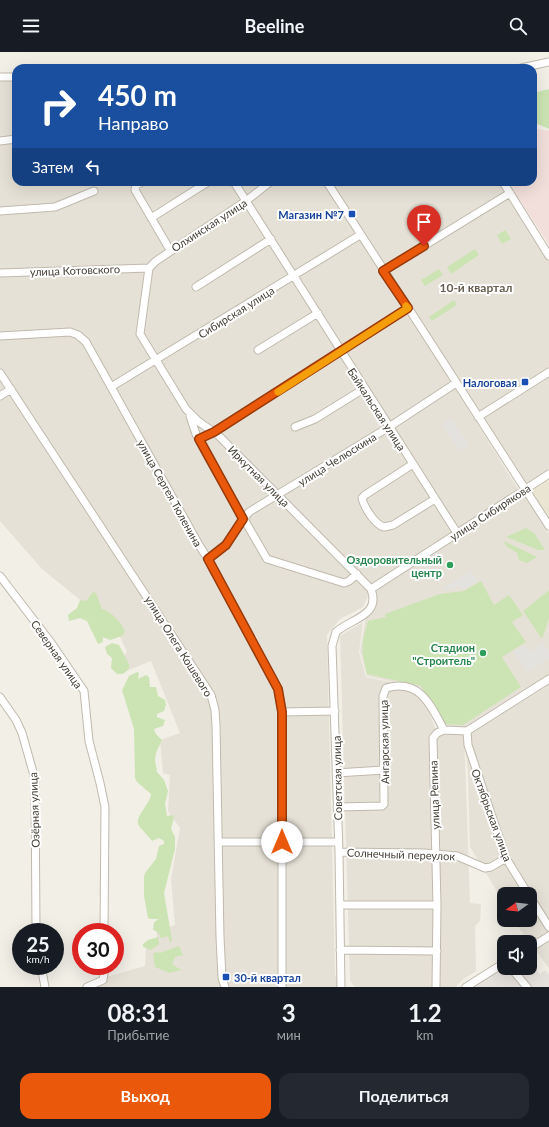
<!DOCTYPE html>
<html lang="ru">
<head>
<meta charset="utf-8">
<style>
	:root { --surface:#171b24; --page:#242831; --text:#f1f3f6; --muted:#9ea1a6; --accent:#ea580c }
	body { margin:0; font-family:Lato,sans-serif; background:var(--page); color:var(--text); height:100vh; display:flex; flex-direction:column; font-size:15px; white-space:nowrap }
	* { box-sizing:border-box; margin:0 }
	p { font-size:13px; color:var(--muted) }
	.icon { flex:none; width:22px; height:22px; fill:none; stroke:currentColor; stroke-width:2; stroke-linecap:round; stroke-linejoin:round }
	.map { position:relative; height:935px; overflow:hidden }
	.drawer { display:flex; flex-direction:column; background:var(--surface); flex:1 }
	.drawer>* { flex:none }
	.banner { position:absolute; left:12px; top:12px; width:525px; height:122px; border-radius:12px; box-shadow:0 4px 16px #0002; background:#1a4fa0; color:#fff; overflow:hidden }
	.needle { width:26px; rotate:255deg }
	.buttons { position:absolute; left:497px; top:835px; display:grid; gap:8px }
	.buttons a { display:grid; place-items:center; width:40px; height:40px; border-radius:8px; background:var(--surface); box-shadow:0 4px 16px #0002; font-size:20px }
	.speed { position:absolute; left:12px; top:871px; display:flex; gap:8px; font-size:20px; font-weight:700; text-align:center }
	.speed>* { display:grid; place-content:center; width:52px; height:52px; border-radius:50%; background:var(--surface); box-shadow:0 4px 16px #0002; line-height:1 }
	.speed small { font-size:10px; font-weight:400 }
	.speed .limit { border:6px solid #d22; background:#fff; color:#111 }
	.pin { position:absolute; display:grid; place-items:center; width:34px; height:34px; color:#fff; margin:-41px -17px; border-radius:50% 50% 50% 0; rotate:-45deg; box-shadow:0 0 4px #0007 }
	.pin .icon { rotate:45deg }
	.me { position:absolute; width:44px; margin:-22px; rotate:0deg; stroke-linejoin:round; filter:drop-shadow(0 0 3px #0008) }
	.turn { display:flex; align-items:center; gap:14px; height:84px; padding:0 20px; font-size:18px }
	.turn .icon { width:52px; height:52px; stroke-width:2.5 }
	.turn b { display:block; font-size:28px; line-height:34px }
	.then { display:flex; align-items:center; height:38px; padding:0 20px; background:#0003; gap:8px; font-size:15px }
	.eta { display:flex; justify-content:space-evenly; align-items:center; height:68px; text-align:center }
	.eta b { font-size:24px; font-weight:700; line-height:28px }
	.primary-button { display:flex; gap:8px; margin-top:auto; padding:8px 20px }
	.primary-button a { flex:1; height:46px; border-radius:12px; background:var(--accent); color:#fff; font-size:16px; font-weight:700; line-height:46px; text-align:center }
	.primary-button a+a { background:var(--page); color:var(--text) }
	header { display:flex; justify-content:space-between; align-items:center; height:52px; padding:0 20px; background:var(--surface); font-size:18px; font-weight:700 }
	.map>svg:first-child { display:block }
	.residential { fill:#e6e1d6 }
	.industrial { fill:#e5e1dc }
	.education { fill:#eae4d2 }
	.medical { fill:#f2dfdb }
	.green { fill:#cce4b3 }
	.parking { fill:#e4e2df }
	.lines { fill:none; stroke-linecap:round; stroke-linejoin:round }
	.minor-casing { stroke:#c0baad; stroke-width:9 }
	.minor { stroke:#fff; stroke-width:7 }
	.route-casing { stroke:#983908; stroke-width:10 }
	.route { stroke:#ea580c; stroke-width:7 }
	.slow { stroke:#f59e0b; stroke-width:7 }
	.transit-dot { fill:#1a4fb4; stroke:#fff; stroke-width:1.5 }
	.leisure-dot { fill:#2e9e5b; stroke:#fff; stroke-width:1.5 }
	.labels { text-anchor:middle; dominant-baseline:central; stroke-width:4; stroke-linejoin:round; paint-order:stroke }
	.transit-label { font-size:11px; font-weight:bold; fill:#164399; stroke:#fff; text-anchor:end }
	.street-label { font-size:11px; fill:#454037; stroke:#fff }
	.leisure-label { font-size:11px; font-weight:bold; fill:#27864d; stroke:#fff; text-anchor:end }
	.neighbourhood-label { font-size:12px; font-weight:bold; fill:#675e4f; stroke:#fff }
</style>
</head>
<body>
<header><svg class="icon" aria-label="menu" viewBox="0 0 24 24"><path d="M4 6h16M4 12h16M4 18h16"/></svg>Beeline<svg class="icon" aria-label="search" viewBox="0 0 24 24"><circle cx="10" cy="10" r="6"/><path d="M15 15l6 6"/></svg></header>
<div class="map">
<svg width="549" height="935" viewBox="0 0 549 935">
	<rect width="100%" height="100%" fill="#f2efe7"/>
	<path class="residential" d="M 16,28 L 16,130 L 503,130 L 549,206 L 549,318 L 478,365 L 367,194 L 518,437 L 492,453 L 495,457 L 524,442 L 549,482 L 549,884 L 530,893 L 530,890 L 528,890 L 514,868 L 530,868 L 530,842 L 504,842 L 504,851 L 470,795 L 468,723 L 464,679 L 470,851 L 481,852 L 480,869 L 475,874 L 476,919 L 462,928 L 456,935 L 355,935 L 350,929 L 340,584 L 363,570 L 359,600 L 366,625 L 420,636 L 435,676 L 443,675 L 421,636 L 367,624 L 360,599 L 371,537 L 363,555 L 340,567 L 327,583 L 335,923 L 341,935 L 90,935 L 89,930 L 145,914 L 146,894 L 158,892 L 156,879 L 175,873 L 171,827 L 180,776 L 168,759 L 170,723 L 163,721 L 160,688 L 180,681 L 151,609 L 119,622 L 115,612 L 127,600 L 117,578 L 42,517 L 0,469 L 0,29 Z
		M 549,324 L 549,470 L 485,370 L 484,365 Z
		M 549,885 L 549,916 L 534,896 Z"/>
	<path class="industrial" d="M 530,910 L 540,922 L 545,918 L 549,922 L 549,935 L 473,935 L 504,915 L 530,916 Z"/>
	<path class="education" d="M 549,427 L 549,469 L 530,439 Z"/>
	<path class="medical" d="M 538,77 L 549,79 L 549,193 L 508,130 L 533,130 L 533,80 Z"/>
	<path class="green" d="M 549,37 L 549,77 L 533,70 L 533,41 Z
		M 505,178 L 511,187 L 502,192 L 497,183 Z
		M 475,197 L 479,203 L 451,222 L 447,215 Z
		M 439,217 L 443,223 L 425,234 L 421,228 Z
		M 454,248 L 457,253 L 432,269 L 429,265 Z
		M 526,476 L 534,481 L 545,498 L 538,498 L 506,485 Z
		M 504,489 L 537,505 L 527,511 L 519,508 L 517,501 L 506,494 Z
		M 481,529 L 494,553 L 509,543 L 523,563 L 512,570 L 526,590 L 502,605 L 521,635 L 463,673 L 442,672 L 421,634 L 367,622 C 361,596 361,594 368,569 L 386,565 L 385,562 L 440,542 L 464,539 Z
		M 549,538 L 549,566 L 542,587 L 523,559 Z
		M 93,540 L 96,541 L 102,557 C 110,558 123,572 125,580 L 122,584 L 110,588 L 103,585 L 103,590 L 98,592 L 87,569 L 80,566 L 69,569 L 68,563 L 77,556 L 80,548 L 86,549 Z
		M 112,591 L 119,593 L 129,612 L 129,617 L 123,622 L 117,622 L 111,616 L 112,606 L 107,602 L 105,595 Z
		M 137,620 L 139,621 L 138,627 L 146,623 L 149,625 L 150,635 L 156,635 L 158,644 L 165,648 L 166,653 L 164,659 L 157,662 L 157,665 L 165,668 L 163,674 L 154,677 L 156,682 L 162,688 L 156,701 L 155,708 L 157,720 L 164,728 L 168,739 L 165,752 L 167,764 L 172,763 L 174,765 L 171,777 L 175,785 L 175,797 L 164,841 L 172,888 L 170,891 L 168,884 L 161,886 L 158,880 L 153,878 L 154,870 L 159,867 L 150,867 L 148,866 L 144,844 L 144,825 L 145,821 L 156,807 L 159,794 L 164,792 L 164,789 L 159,786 L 152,789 C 148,784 143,779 139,774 C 133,765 151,752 151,742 L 137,730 L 135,726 L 134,677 L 122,638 L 129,624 Z
		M 158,885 L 159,892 L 151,898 L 143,895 L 143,892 L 148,888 Z
		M 179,894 L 183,903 L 175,905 L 172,912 L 181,918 L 170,921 L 155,915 L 153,902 L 156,900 L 160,901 Z"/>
	<path class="parking" d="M 451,366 L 469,393 L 460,399 L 442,372 Z
		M 471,519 L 478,529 L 464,537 L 460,534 L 446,539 L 444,535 Z
		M 543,591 L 549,599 L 549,606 L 528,620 L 514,600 L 525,593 L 530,600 Z"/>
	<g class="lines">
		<g class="minor-casing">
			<path id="minor" d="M 521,16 L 549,10
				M 0,25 L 16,25
				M 0,89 L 16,87
				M 142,130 L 136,133 L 135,138 L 170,198
				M 234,130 L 457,481
				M 327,130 L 549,474
				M 503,130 L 549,204
				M 0,159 L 55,155 L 94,139
				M 151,166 L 208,130
				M 149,216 L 140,282 L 186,357 L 199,370 L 218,383 L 371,537 C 381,564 352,566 336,580 L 332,594 L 339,800 L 341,935
				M 149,216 L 156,209 L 246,149 L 270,130
				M 383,219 L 510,141
				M 0,221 L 149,216
				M 196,235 L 271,187
				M 0,284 L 70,280 L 78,283 L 86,290 L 199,493 L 208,507 L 278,637 L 282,660 L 282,935
				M 258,298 L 318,261
				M 0,321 L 211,643 L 215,658 L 216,673 L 220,885 L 222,926 L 225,935
				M 111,335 L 360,183
				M 0,344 L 11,337
				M 190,364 L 196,382 L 208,405 L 267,507 L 344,531 L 349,529 L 357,522
				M 478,365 L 549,320
				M 295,375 L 315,367 L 365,336
				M 199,387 L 214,380 L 408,256
				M 413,412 L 365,443 L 362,446 C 364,455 375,473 384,475 L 393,473 L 435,447
				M 208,507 L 225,493 L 249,460 L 389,375 L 456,331
				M 0,524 L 52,592 L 84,639 L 89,689 L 100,731 L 105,755 L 104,880
				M 371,537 L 549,422
				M 0,645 L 16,668 L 22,681 L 35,727 L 36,880
				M 282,660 L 335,659
				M 467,679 L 468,693 L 506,806 L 528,842
				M 336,721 L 384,718
				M 337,755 L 382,754 L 384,752 L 383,644 L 386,636 C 420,626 431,654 444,678
				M 219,790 L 338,790
				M 339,800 L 425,801 L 457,804 L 485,816 L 491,815 L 506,806
				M 530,845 L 549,875
				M 340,853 L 437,853
				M 530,896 L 549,884
				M 340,898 L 437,899
				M 41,914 L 45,935
				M 511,916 L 527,935
				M 87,935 L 103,928 L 105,914
				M 436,935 L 437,853 L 433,686 L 437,681 L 444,678 L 467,679 L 549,627
				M 466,935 L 504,911"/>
		</g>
		<use href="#minor" class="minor"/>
	</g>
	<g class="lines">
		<g class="route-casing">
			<path id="route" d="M 282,790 L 282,660 L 278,637 L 208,507 L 226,493 L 243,467 L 199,387 L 214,380 L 408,256 L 383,219 L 424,194"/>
		</g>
		<use href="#route" class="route"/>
		<path class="slow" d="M 278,340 L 408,256 L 406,254"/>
	</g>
	<g class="transit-dot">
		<rect x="348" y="158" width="8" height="8" rx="2"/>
		<rect x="521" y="326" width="8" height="8" rx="2"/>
		<rect x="222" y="921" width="8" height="8" rx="2"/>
	</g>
	<g class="leisure-dot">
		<circle cx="450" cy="513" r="4"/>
		<circle cx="483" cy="601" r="4"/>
	</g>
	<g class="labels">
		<g class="transit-label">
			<text x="344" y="162">Магазин №7</text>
			<text x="517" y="330">Налоговая</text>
			<text x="234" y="925" text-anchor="start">30-й квартал</text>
		</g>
		<g class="street-label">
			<text transform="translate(209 173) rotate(-33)">Олхинская улица</text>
			<text transform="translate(75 218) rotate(-2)">улица Котовского</text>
			<text transform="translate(236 260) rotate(-32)">Сибирская улица</text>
			<text transform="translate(377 357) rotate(57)">Байкальская улица</text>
			<text transform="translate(337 407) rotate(-32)">улица Челюскина</text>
			<text transform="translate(259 424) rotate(45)">Иркутная улица</text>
			<text transform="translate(170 441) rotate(61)">улица Сергея Тюленина</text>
			<text transform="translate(490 460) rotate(-33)">улица Сибирякова</text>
			<text transform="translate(179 594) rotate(58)">улица Олега Кошевого</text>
			<text transform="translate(57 602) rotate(55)">Северная улица</text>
			<text transform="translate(384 690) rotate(-91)">Ангарская улица</text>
			<text transform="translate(337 726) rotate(-91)">Советская улица</text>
			<text transform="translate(434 743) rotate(-92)">улица Репина</text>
			<text transform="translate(34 758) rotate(-92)">Озёрная улица</text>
			<text transform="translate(492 763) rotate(70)">Октябрьская улица</text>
			<text transform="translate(401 802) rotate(2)">Солнечный переулок</text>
		</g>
		<g class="leisure-label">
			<text x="442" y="507">Оздоровительный<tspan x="442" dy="13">центр</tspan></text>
			<text x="475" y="595">Стадион<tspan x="475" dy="13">"Строитель"</tspan></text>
		</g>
		<g class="neighbourhood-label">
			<text x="476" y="235">10-й квартал</text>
		</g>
	</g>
</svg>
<div class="buttons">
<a><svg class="needle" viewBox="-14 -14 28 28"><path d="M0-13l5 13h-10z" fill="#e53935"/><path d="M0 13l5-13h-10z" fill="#9ea1a6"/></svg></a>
<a><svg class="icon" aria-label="sound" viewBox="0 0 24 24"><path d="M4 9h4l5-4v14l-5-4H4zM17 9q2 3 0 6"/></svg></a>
</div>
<div class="speed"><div>25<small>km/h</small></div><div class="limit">30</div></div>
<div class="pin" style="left:424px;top:194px;background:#d93025"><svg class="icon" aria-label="arrive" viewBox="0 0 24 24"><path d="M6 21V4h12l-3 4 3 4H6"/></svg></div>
<svg class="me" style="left:282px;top:790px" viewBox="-20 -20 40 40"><circle r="19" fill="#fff"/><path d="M0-13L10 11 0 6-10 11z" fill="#ea580c"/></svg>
<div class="banner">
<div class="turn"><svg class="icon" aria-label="right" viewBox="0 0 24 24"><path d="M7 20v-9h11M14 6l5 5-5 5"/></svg><div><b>450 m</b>Направо</div></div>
<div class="then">Затем<svg class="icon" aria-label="left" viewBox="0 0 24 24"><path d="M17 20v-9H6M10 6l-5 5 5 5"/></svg></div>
</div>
</div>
<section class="drawer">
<div class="eta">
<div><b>08:31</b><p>Прибытие</p></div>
<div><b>3</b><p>мин</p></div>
<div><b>1.2</b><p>km</p></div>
</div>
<div class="primary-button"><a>Выход</a><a>Поделиться</a></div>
</section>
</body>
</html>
